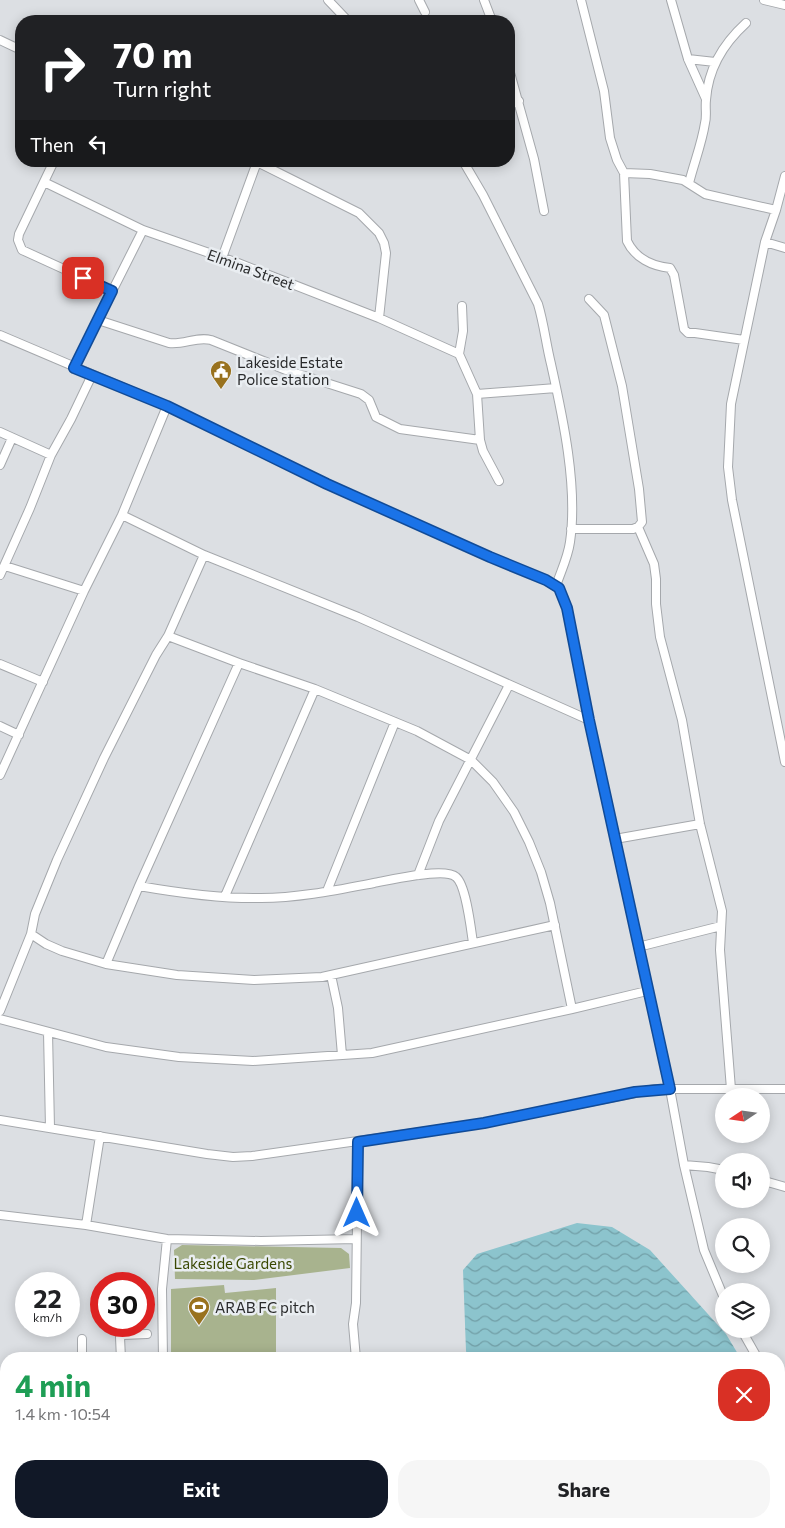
<!DOCTYPE html>
<html lang="en">
<head>
<meta charset="utf-8">
<style>
	:root { --surface:#fff; --page:#f6f6f6; --text:#202124; --muted:#757577; --accent:#111827 }
	body { margin:0; font-family:Commissioner,sans-serif; background:var(--page); color:var(--text); height:100vh; display:flex; flex-direction:column; font-size:19px; white-space:nowrap }
	* { box-sizing:border-box; margin:0 }
	p { font-size:16px; color:var(--muted) }
	.icon { flex:none; width:28px; height:28px; fill:none; stroke:currentColor; stroke-width:2; stroke-linecap:round; stroke-linejoin:round }
	.map { position:relative; flex:1; overflow:hidden }
	.sheet { position:absolute; left:0px; top:1352px; width:785px; height:176px; display:flex; flex-direction:column; background:var(--surface); border-radius:20px 20px 0 0; box-shadow:0 2px 12px #0003 }
	.sheet>* { flex:none }
	.hud { position:absolute; left:15px; top:15px; width:500px; height:152px; border-radius:20px; box-shadow:0 2px 12px #0003; background:#202124; color:#fff; overflow:hidden }
	.needle { width:32px; rotate:257deg }
	.controls { position:absolute; left:715px; top:1088px; display:grid; gap:10px }
	.controls a { display:grid; place-items:center; width:55px; height:55px; border-radius:50%; background:var(--surface); box-shadow:0 2px 12px #0003; font-size:25px }
	.speed { position:absolute; left:15px; top:1272px; display:flex; gap:10px; font-size:25px; font-weight:700; text-align:center }
	.speed>* { display:grid; place-content:center; width:65px; height:65px; border-radius:50%; background:var(--surface); box-shadow:0 2px 12px #0003; line-height:1 }
	.speed small { font-size:12px; font-weight:400 }
	.speed .limit { border:8px solid #d22; background:#fff; color:#111 }
	.pin { position:absolute; display:grid; place-items:center; width:42px; height:42px; color:#fff; margin:-21px; border-radius:10px; box-shadow:0 2px 8px #0006 }
	.me { position:absolute; width:55px; margin:-28px; rotate:0deg; stroke-linejoin:round; filter:drop-shadow(0 0 4px #0008) }
	.turn { display:flex; align-items:center; gap:18px; height:105px; padding:0 15px; font-size:22px }
	.turn .icon { width:65px; height:65px; stroke-width:2.5 }
	.turn b { display:block; font-size:35px; line-height:42px }
	.then { display:flex; align-items:center; height:48px; padding:0 15px; background:#0003; gap:10px; font-size:19px }
	.round { display:grid; place-items:center; flex:none; width:52px; height:52px; border-radius:20px; background:var(--page) }
	.overview { display:flex; align-items:center; justify-content:space-between; height:85px; padding:0 15px }
	h1 { font-size:30px; font-weight:700; line-height:38px; color:#1e9e55 }
	.cta { display:flex; gap:10px; margin-top:auto; padding:10px 15px }
	.cta a { flex:1; height:58px; border-radius:20px; background:var(--accent); color:#fff; font-size:20px; font-weight:700; line-height:58px; text-align:center }
	.cta a+a { background:var(--page); color:var(--text) }
	.map>svg:first-child { display:block }
	.green { fill:#a8b38e }
	.water { fill:url(#water-waves) }
	.lines { fill:none; stroke-linecap:round; stroke-linejoin:round }
	.minor-casing { stroke:#a5a8ac; stroke-width:10 }
	.minor { stroke:#fff; stroke-width:8 }
	.route-casing { stroke:#114b97; stroke-width:12 }
	.route { stroke:#1a73e8; stroke-width:9 }
	.labels { text-anchor:middle; dominant-baseline:central; stroke-width:5; stroke-linejoin:round; paint-order:stroke }
	.street-label { font-size:15px; fill:#292a2b; stroke:#e9edf1 }
	.poi-label { font-size:15px; fill:#292a2b; stroke:#e9edf1; text-anchor:start }
	.park-label { font-size:15px; fill:#3a4802; stroke:#e9edf1 }
</style>
</head>
<body>
<div class="map">
<svg width="785" height="1528" viewBox="0 0 785 1528">
	<defs>
		<pattern id="water-waves" width="16" height="10" patternUnits="userSpaceOnUse" patternTransform="scale(1.25)"><rect width="16" height="10" fill="#8cc4cd"/><path d="M0 5q4-4 8 0t8 0" fill="none" stroke="#729fa7"/></pattern>
	</defs>
	<rect width="100%" height="100%" fill="#dcdfe3"/>
	<path class="green" d="M 182,1245 L 341,1248 L 349,1254 L 350,1268 L 254,1280 L 175,1279 L 174,1250 Z
		M 224,1285 L 225,1293 L 276,1288 L 276,1357 L 252,1359 L 171,1359 L 171,1289 Z
		M 380,1522 L 381,1528 L 177,1528 L 177,1523 Z
		M 390,1523 L 471,1523 L 471,1528 L 391,1528 Z"/>
	<path class="water" d="M 577,1223 L 612,1227 L 650,1250 L 726,1334 L 741,1359 L 468,1359 L 466,1351 L 463,1270 L 477,1254 Z
		M 473,1523 L 473,1522 L 662,1523 L 656,1528 L 473,1528 Z"/>
	<g class="lines">
		<g class="minor-casing">
			<path id="minor" d="M 328,0 L 348,21
				M 419,0 L 425,12
				M 484,0 L 492,21
				M 581,0 L 604,91 L 610,138 L 617,160 L 624,173 L 627,241 C 635,258 652,266 670,268 L 674,275 L 684,329 L 688,333 L 695,333 L 744,340
				M 671,0 L 688,59 L 706,99
				M 764,0 L 785,5
				M 0,40 L 21,50
				M 688,59 L 715,62
				M 509,69 L 534,159 L 544,211
				M 509,104 L 519,101
				M 54,161 L 19,234 L 18,240 L 22,250 L 112,291
				M 255,161 L 359,213 L 379,233 L 384,243 L 386,253 L 379,318
				M 463,161 L 483,195 L 538,304 C 544,324 546,344 551,364 C 563,418 578,487 570,542 C 568,557 561,571 556,586
				M 624,173 L 650,174 L 683,180 L 705,194 L 776,210
				M 785,176 L 776,210 L 765,242 L 731,404 L 728,467 L 732,500 L 785,762
				M 44,182 L 143,230 L 238,263 L 379,318 L 459,354
				M 689,183 C 694,163 702,143 705,123 C 707,116 705,108 706,100 C 708,69 724,43 746,23
				M 765,242 L 785,248
				M 222,258 L 257,162
				M 462,306 L 463,331 L 459,354 L 477,394 L 480,440 L 483,451 L 499,481
				M 98,320 L 169,343 C 184,345 197,336 211,340 L 286,370 L 361,394 L 369,400 L 376,417 L 400,429 L 480,440
				M 0,335 L 167,406 L 327,484 L 490,557 L 546,580 L 559,589 L 567,608 L 589,720 L 670,1089 L 684,1165 L 704,1250 L 724,1298
				M 74,367 L 143,230
				M 477,394 L 556,388
				M 0,432 L 51,455
				M 0,465 L 12,438
				M 122,515 L 204,555 L 358,617 L 589,720
				M 638,527 L 654,564 L 656,579 L 656,604 L 660,637 L 682,720 L 700,824 L 722,911 L 720,950 L 731,1089
				M 571,529 L 633,529 L 638,527 L 642,522 L 639,489 L 622,386 L 604,315 L 589,299
				M 5,566 L 84,591
				M 0,575 L 30,508 L 51,455 L 71,419 L 92,375
				M 168,636 L 239,663 L 315,689 L 417,731 L 471,760 L 493,782 L 514,812 L 529,842 L 541,872 L 550,903 L 572,1009
				M 0,664 L 43,682
				M 0,726 L 19,735
				M 0,775 L 84,591 L 122,515 L 167,406
				M 615,839 L 700,824
				M 418,875 L 439,821 L 509,685
				M 139,886 C 179,893 220,899 261,898 C 298,898 337,890 374,883 C 390,880 445,867 456,877 C 466,885 471,929 473,943
				M 327,891 L 395,722
				M 225,896 L 315,689
				M 31,934 L 46,944 L 62,951 L 106,964 L 177,975 L 254,980 L 322,977 L 555,925
				M 638,947 L 721,926
				M 106,964 L 139,886 L 239,663
				M 331,975 L 338,1008 L 342,1055
				M 0,1011 L 31,934 L 35,914 L 57,860 L 104,758 L 156,655 L 168,636 L 204,555
				M 0,1019 L 106,1047 L 179,1057 L 253,1061 L 372,1053 L 572,1009 L 647,991
				M 48,1032 L 50,1128
				M 0,1120 L 207,1154 L 233,1157 L 252,1156 L 484,1123 L 655,1089 L 785,1089
				M 684,1165 L 708,1167 L 724,1170
				M 761,1180 L 785,1187
				M 0,1215 L 86,1225 L 167,1239 L 261,1241 L 356,1239
				M 86,1225 L 100,1136
				M 741,1329 L 758,1359
				M 82,1339 L 82,1359
				M 121,1359 L 120,1337 L 122,1335 L 147,1334
				M 163,1359 L 162,1289 L 167,1239
				M 356,1359 L 353,1324 L 356,1303 L 358,1142
				M 779,1399 L 785,1398
				M 0,1491 L 6,1491
				M 779,1511 L 785,1510
				M 81,1522 L 82,1528
				M 386,1522 L 388,1528
				M 753,1522 L 753,1528
				M 168,1528 L 168,1522
				M 718,1528 L 741,1522"/>
		</g>
		<use href="#minor" class="minor"/>
	</g>
	<g class="lines">
		<g class="route-casing">
			<path id="route" d="M 83,278 L 112,291 L 74,368 L 167,406 L 327,484 L 490,557 L 546,580 L 559,588 L 567,608 L 589,720 L 670,1089 L 635,1092 L 484,1123 L 358,1142 L 357,1213"/>
		</g>
		<use href="#route" class="route"/>
	</g>
	<defs>
		<g id="civic-pin" transform="scale(1.125)"><path d="M0 17L-7.5 6A9.5 9.5 0 1 1 7.5 6Z" fill="#99721e" stroke="#e9edf1"/><path d="M-.6-6.5H3V-4.5H.6V-3L4-1V1h2V6H-6V1h2V-1L-.6-3ZM-1.2 2.5V6h2.4V2.5Z" fill="#fff"/></g>
		<g id="stadium-pin" transform="scale(1.125)"><path d="M0 17L-7.5 6A9.5 9.5 0 1 1 7.5 6Z" fill="#99721e" stroke="#e9edf1"/><path d="M0-5a6.5 5 0 1 0 0 10a6.5 5 0 1 0 0-10ZM-3.5-1.8h7v3.6h-7Z" fill="#fff"/></g>
	</defs>
	<g fill-rule="evenodd">
		<use href="#civic-pin" x="221" y="371"/>
		<use href="#stadium-pin" x="199" y="1307"/>
	</g>
	<g class="labels">
		<g class="street-label">
			<text transform="translate(251 269) rotate(20)">Elmina Street</text>
		</g>
		<g class="poi-label">
			<text x="237" y="362">Lakeside Estate<tspan x="237" dy="17">Police station</tspan></text>
			<text x="215" y="1307">ARAB FC pitch</text>
		</g>
		<g class="park-label">
			<text x="233" y="1263">Lakeside Gardens</text>
		</g>
	</g>
</svg>
<div class="controls">
<a><svg class="needle" viewBox="-14 -14 28 28"><path d="M0-13l5 13h-10z" fill="#e53935"/><path d="M0 13l5-13h-10z" fill="#757577"/></svg></a>
<a><svg class="icon" aria-label="sound" viewBox="0 0 24 24"><path d="M4 9h4l5-4v14l-5-4H4zM17 9q2 3 0 6"/></svg></a>
<a><svg class="icon" aria-label="search" viewBox="0 0 24 24"><circle cx="10" cy="10" r="6"/><path d="M15 15l6 6"/></svg></a>
<a><svg class="icon" aria-label="layers" viewBox="0 0 24 24"><path d="M12 4l9 5-9 5-9-5zM3 14l9 5 9-5"/></svg></a>
</div>
<div class="speed"><div>22<small>km/h</small></div><div class="limit">30</div></div>
<div class="pin" style="left:83px;top:278px;background:#d93025"><svg class="icon" aria-label="arrive" viewBox="0 0 24 24"><path d="M6 21V4h12l-3 4 3 4H6"/></svg></div>
<svg class="me" style="left:357px;top:1213px" viewBox="-20 -20 40 40"><path d="M0-17L14 15 0 8-14 15z" fill="#1a73e8" stroke="#fff" stroke-width="4"/></svg>
<div class="hud">
<div class="turn"><svg class="icon" aria-label="right" viewBox="0 0 24 24"><path d="M7 20v-9h11M14 6l5 5-5 5"/></svg><div><b>70 m</b>Turn right</div></div>
<div class="then">Then<svg class="icon" aria-label="left" viewBox="0 0 24 24"><path d="M17 20v-9H6M10 6l-5 5 5 5"/></svg></div>
</div>
<section class="sheet">
<div class="overview"><div><h1>4 min</h1><p>1.4 km · 10:54</p></div><a class="round" style="background:#d93025;color:#fff"><svg class="icon" aria-label="close" viewBox="0 0 24 24"><path d="M6 6l12 12M18 6L6 18"/></svg></a></div>
<div class="cta"><a>Exit</a><a>Share</a></div>
</section>
</div>
</body>
</html>
